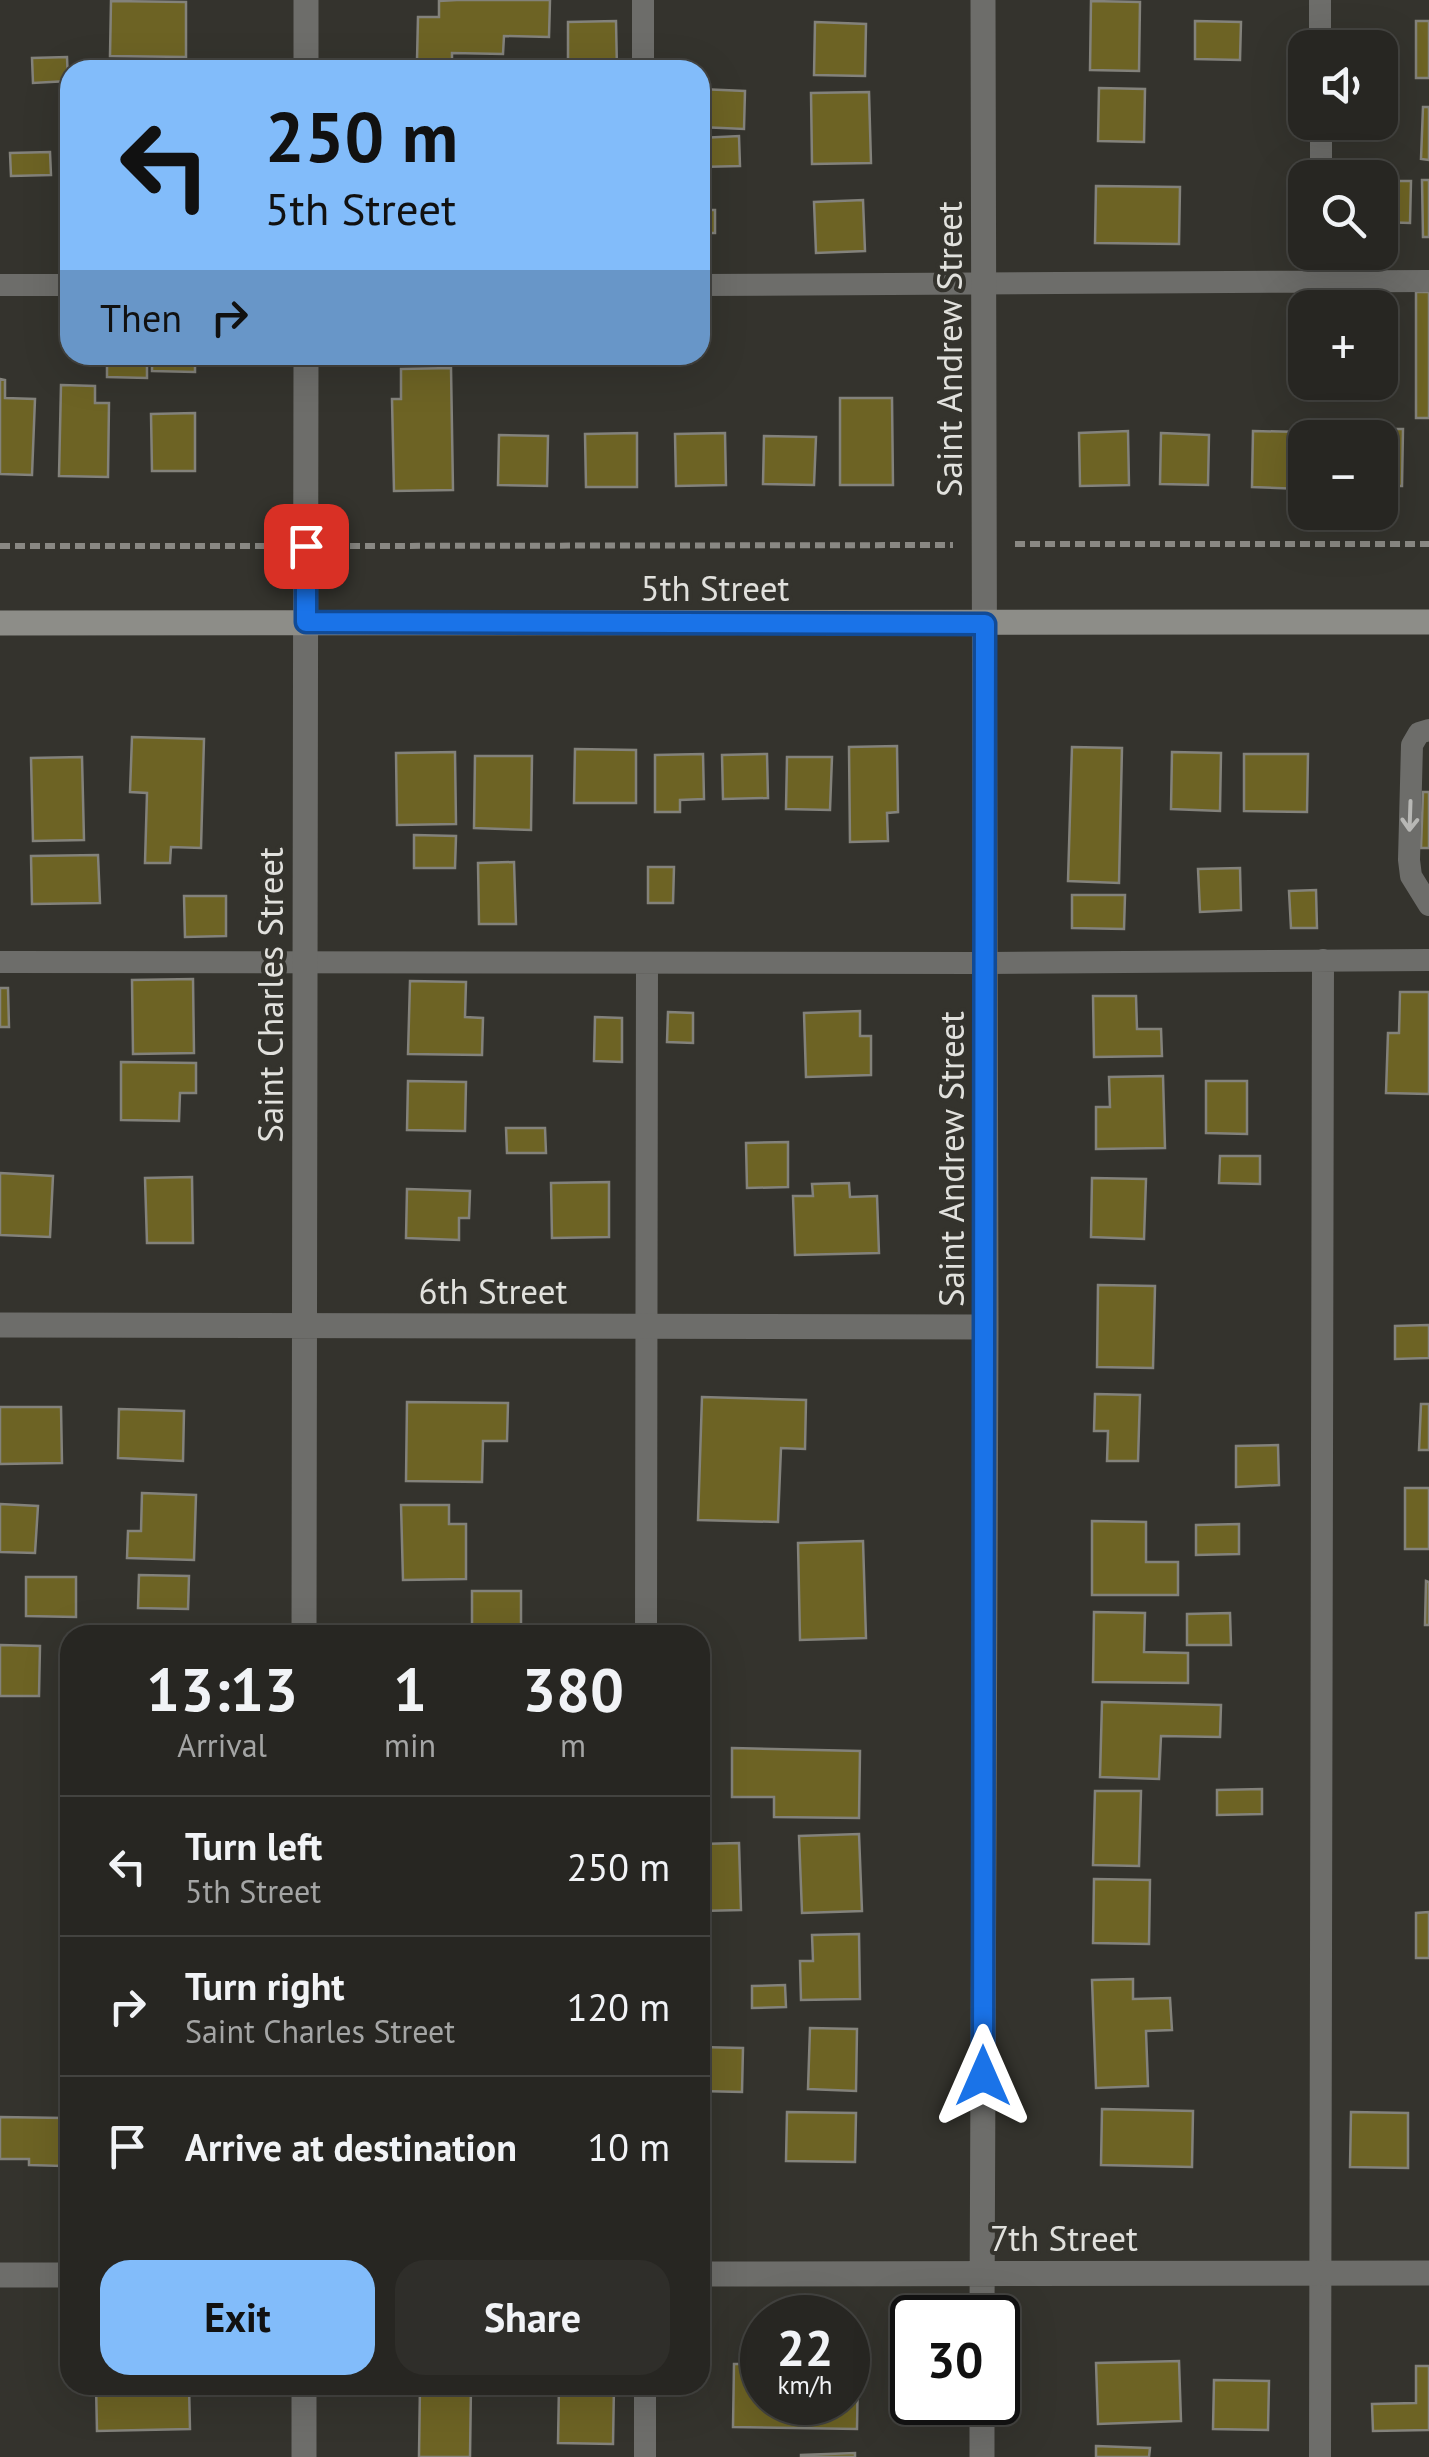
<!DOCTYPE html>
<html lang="en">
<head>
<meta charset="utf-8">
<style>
	:root { --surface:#272622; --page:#2f2e2a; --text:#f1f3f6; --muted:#a4a5a5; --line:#434340; --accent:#82bcfa }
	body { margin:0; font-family:"PT Sans",sans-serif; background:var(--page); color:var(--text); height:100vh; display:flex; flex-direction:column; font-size:38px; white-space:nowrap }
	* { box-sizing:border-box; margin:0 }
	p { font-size:32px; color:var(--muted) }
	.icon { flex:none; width:55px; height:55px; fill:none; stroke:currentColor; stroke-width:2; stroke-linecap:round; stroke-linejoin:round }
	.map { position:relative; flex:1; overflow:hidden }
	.panel { position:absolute; left:60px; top:1625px; width:650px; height:770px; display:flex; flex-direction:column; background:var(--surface); border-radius:30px; box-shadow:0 10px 40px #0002,0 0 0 2px var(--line) }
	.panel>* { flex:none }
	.hud { position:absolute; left:60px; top:60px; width:650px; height:305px; border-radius:30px; box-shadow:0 10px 40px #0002,0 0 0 2px var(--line); background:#82bcfa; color:#111; overflow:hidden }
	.controls { position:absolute; left:1288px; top:30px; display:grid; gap:20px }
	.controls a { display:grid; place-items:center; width:110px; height:110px; border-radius:20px; background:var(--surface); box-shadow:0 10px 40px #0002,0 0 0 2px var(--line); font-size:50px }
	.speed { position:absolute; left:740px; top:2295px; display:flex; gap:20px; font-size:50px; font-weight:700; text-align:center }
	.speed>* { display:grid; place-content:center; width:130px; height:130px; border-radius:50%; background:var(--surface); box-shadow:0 10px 40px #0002,0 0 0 2px var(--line); line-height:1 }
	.speed small { font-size:25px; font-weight:400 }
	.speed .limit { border:5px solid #111; border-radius:15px; background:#fff; color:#111 }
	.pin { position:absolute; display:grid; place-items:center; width:85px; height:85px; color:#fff; margin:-42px; border-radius:20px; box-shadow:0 5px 15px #0006 }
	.me { position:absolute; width:110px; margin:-55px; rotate:0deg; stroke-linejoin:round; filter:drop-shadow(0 0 8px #0008) }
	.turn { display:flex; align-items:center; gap:35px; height:210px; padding:0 40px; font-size:45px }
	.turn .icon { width:130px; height:130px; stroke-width:2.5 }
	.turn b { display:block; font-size:70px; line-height:85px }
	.then { display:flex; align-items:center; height:95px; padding:0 40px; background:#0003; gap:20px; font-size:38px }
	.eta { display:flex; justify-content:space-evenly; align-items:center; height:170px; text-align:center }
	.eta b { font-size:60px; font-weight:800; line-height:70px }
	.primary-button { display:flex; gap:20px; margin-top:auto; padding:20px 40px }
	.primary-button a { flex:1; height:115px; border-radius:30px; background:var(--accent); color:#111; font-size:40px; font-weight:800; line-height:115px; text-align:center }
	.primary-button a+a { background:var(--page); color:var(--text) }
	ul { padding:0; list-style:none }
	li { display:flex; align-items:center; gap:30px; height:140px; padding:0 40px; border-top:2px solid var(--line) }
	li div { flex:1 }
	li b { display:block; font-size:38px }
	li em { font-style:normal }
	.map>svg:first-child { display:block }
	.building { fill:#6d6324; stroke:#83827b; stroke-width:2.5 }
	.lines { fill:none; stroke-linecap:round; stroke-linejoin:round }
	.path { stroke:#898883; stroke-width:6; stroke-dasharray:10 5; stroke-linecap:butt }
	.lane { stroke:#6d6d6a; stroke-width:22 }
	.street { stroke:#6d6d6a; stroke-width:25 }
	.secondary { stroke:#8d8d88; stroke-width:25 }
	.oneway { stroke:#b8b8b5 }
	.route-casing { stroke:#114b97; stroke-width:25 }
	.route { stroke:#1a73e8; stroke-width:18 }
	.labels { text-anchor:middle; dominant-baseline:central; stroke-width:8; stroke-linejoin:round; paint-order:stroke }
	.street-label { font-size:35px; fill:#e1e1dd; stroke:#34332d }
</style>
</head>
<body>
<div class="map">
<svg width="1429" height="2457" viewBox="0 0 1429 2457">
	<rect width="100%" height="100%" fill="#34332d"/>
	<path class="building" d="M 457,0 L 550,0 L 549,37 L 504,36 L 503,54 L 452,53 L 452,60 L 417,60 L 418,17 L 439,17 L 439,1 Z
		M 111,1 L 186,2 L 186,57 L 110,56 Z
		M 1091,1 L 1140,2 L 1139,71 L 1090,70 Z
		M 616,21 L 617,70 L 568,70 L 568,22 Z
		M 1195,21 L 1241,22 L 1240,60 L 1195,59 Z
		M 1416,21 L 1429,21 L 1429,78 L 1416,78 Z
		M 815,22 L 866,24 L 865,76 L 814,75 Z
		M 67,57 L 68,81 L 33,83 L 32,58 Z
		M 1099,88 L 1145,89 L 1144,142 L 1098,141 Z
		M 700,89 L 745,91 L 744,129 L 700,127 Z
		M 869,92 L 871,163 L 812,164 L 811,93 Z
		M 1423,107 L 1429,107 L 1429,160 L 1421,159 Z
		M 739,136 L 740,166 L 700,167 L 700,138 Z
		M 50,152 L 51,175 L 11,176 L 10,153 Z
		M 1422,180 L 1429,180 L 1429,237 L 1423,237 Z
		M 1380,181 L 1411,181 L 1410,223 L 1380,222 Z
		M 1096,186 L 1180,187 L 1179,244 L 1095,243 Z
		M 863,200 L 865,251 L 816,253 L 814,202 Z
		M 700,210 L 715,210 L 715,233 L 700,233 Z
		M 1416,292 L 1429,292 L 1429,418 L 1416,418 Z
		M 107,355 L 147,355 L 147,378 L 107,377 Z
		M 152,355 L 195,355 L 195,372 L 152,371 Z
		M 659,355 L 690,355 L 691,363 L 659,364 Z
		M 451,368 L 453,490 L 394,491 L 392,399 L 401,399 L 401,369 Z
		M 0,379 L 5,380 L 5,398 L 35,399 L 32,475 L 0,474 Z
		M 61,385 L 95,386 L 95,403 L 109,403 L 108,477 L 59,476 Z
		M 840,398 L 892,398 L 893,485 L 840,485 Z
		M 195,413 L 195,471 L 152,471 L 151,414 Z
		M 1341,429 L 1403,429 L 1402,486 L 1390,486 L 1390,513 L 1370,512 L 1380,512 L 1380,438 L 1341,438 Z
		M 1128,431 L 1129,485 L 1080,486 L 1079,433 Z
		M 1253,431 L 1302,432 L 1301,489 L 1252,487 Z
		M 637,433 L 637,487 L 586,487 L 585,434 Z
		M 725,433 L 726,485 L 676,486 L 675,434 Z
		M 1161,433 L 1209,435 L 1208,485 L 1160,484 Z
		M 499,435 L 548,436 L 547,486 L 498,485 Z
		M 764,436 L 816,437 L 814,485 L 763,484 Z
		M 132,737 L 204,739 L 201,848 L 171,847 L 170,863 L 145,863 L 147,793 L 130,792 Z
		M 897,746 L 898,812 L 887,813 L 888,841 L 850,842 L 849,747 Z
		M 1072,747 L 1122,748 L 1119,883 L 1068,881 Z
		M 575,749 L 636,750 L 636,803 L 574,803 Z
		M 455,752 L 456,824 L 397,825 L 396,753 Z
		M 1172,752 L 1221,753 L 1220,811 L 1171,809 Z
		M 703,754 L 704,799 L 680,800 L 680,812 L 655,812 L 655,755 Z
		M 767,754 L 768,798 L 723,799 L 722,755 Z
		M 1244,754 L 1308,754 L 1307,812 L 1244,811 Z
		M 475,756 L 532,756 L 531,830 L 474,828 Z
		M 82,757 L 84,840 L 33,841 L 31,758 Z
		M 787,757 L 832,757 L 830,810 L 786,809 Z
		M 1423,792 L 1429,792 L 1429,848 L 1421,848 Z
		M 414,835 L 456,836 L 455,868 L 414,868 Z
		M 98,855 L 100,903 L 32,904 L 31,856 Z
		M 514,862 L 516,924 L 479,924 L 478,863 Z
		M 648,867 L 674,867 L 673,903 L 648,903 Z
		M 1240,868 L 1241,910 L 1200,912 L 1198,869 Z
		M 1316,890 L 1317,928 L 1291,928 L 1289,891 Z
		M 1072,895 L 1125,895 L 1124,929 L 1072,928 Z
		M 184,896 L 226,896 L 226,936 L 185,937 Z
		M 193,979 L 194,1053 L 133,1054 L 132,980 Z
		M 410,981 L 466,982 L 465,1017 L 483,1018 L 482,1055 L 408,1054 Z
		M 0,988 L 8,988 L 9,1027 L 0,1027 Z
		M 1400,992 L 1429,992 L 1429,1094 L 1386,1093 L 1388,1033 L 1399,1033 Z
		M 1093,996 L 1136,996 L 1137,1029 L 1161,1029 L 1162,1056 L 1094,1057 Z
		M 860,1011 L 860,1036 L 871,1036 L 871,1075 L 806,1077 L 804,1013 Z
		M 668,1012 L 693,1013 L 693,1043 L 667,1042 Z
		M 595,1017 L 622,1018 L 622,1062 L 594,1061 Z
		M 121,1062 L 196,1063 L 196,1093 L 180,1093 L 179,1121 L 121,1120 Z
		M 1163,1076 L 1165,1148 L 1096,1149 L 1096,1107 L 1110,1107 L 1109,1077 Z
		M 408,1081 L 466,1082 L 465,1131 L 407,1130 Z
		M 1206,1081 L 1247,1081 L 1247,1134 L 1206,1133 Z
		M 506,1128 L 545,1128 L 546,1153 L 507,1153 Z
		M 788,1142 L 788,1187 L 747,1188 L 746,1143 Z
		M 1220,1156 L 1260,1156 L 1260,1184 L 1219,1183 Z
		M 0,1173 L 53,1176 L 50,1237 L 0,1235 Z
		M 192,1177 L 193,1243 L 147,1243 L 145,1178 Z
		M 1092,1178 L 1146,1179 L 1144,1239 L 1091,1237 Z
		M 609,1182 L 609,1237 L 552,1238 L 551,1183 Z
		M 849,1183 L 850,1197 L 877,1196 L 879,1253 L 795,1255 L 793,1196 L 813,1196 L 812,1184 Z
		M 407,1189 L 470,1191 L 469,1218 L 459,1218 L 459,1240 L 406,1238 Z
		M 1098,1285 L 1155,1286 L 1153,1368 L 1097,1367 Z
		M 1429,1325 L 1429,1358 L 1395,1359 L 1395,1326 Z
		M 1095,1394 L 1140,1395 L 1138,1461 L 1107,1461 L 1108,1431 L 1094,1431 Z
		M 702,1397 L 806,1400 L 805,1449 L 781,1448 L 778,1522 L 698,1520 Z
		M 407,1402 L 508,1403 L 507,1441 L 483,1441 L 482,1482 L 406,1481 Z
		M 1421,1404 L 1429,1404 L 1429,1450 L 1419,1450 Z
		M 0,1407 L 61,1407 L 62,1463 L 0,1464 Z
		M 119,1409 L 184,1411 L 183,1461 L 118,1458 Z
		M 1278,1445 L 1279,1485 L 1236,1487 L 1236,1446 Z
		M 1405,1488 L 1429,1488 L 1429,1549 L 1405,1549 Z
		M 142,1493 L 196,1495 L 194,1560 L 127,1558 L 128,1531 L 141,1531 Z
		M 0,1504 L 38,1506 L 35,1553 L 0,1552 Z
		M 401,1505 L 449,1505 L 449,1524 L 466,1524 L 466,1579 L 403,1580 Z
		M 1092,1521 L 1146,1522 L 1146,1562 L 1178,1562 L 1178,1595 L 1092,1595 Z
		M 1239,1524 L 1239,1554 L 1196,1555 L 1196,1525 Z
		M 863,1541 L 866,1638 L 800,1640 L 798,1543 Z
		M 139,1575 L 189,1576 L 188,1609 L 138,1608 Z
		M 26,1577 L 76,1577 L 76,1617 L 26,1616 Z
		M 1426,1581 L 1429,1582 L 1429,1625 L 1425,1625 Z
		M 472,1591 L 521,1591 L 521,1635 L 472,1635 Z
		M 1094,1612 L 1145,1613 L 1144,1652 L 1188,1653 L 1188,1683 L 1093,1682 Z
		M 1230,1613 L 1231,1645 L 1187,1645 L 1187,1614 Z
		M 115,1626 L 189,1628 L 189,1635 L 114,1635 Z
		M 0,1645 L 40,1646 L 39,1696 L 0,1696 Z
		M 1102,1702 L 1221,1705 L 1220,1737 L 1161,1736 L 1159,1779 L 1100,1777 Z
		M 732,1748 L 860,1751 L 859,1818 L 774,1817 L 774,1797 L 732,1797 Z
		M 1262,1789 L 1262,1814 L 1217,1815 L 1217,1790 Z
		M 1095,1791 L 1141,1791 L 1139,1866 L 1093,1865 Z
		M 859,1834 L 862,1911 L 802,1913 L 799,1836 Z
		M 739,1843 L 741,1910 L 700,1911 L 700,1844 Z
		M 1094,1879 L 1150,1880 L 1149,1944 L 1093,1943 Z
		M 1429,1912 L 1429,1958 L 1416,1958 L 1416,1913 Z
		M 859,1934 L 860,1999 L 801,2000 L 800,1961 L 813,1961 L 812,1935 Z
		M 1133,1979 L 1133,1999 L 1170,1998 L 1172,2030 L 1146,2031 L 1148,2086 L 1096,2088 L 1092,1980 Z
		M 785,1985 L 786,2007 L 752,2008 L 752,1986 Z
		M 810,2028 L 857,2029 L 856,2091 L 808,2089 Z
		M 700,2047 L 743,2048 L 742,2092 L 700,2091 Z
		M 1102,2109 L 1193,2111 L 1192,2167 L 1101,2165 Z
		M 787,2112 L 856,2113 L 855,2162 L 786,2161 Z
		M 1351,2112 L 1408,2113 L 1408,2168 L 1350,2167 Z
		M 0,2117 L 64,2118 L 63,2166 L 29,2165 L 29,2159 L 0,2159 Z
		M 1179,2361 L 1181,2421 L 1098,2424 L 1096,2363 Z
		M 734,2364 L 762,2364 L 762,2402 L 848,2402 L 848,2366 L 858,2366 L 857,2429 L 733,2427 Z
		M 1416,2366 L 1429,2366 L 1429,2430 L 1373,2431 L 1372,2404 L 1416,2403 Z
		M 1214,2380 L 1269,2381 L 1268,2430 L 1213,2429 Z
		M 96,2385 L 189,2385 L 190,2429 L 97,2431 Z
		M 420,2385 L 471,2385 L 470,2457 L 419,2457 Z
		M 559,2385 L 614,2385 L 613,2444 L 558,2443 Z
		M 1096,2446 L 1150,2448 L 1149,2457 L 1096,2457 Z
		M 855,2453 L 855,2457 L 801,2457 L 801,2455 Z"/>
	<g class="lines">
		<path class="path" d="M 1015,544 L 1429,544
			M 0,546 L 278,546
			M 335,546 L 953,545"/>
		<path class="lane" d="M 643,0 L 643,70
			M 1320,0 L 1320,48
			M 1321,122 L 1321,178
			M 1321,252 L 1321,282
			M 0,285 L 70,285
			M 700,285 L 1429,281
			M 1429,730 L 1419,733 L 1412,745 L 1409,860 L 1411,876 L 1429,905
			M 0,962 L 986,963 L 1429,960
			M 646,1635 L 647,963
			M 645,2385 L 645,2457
			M 1320,2457 L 1323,960"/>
		<path class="street" d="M 306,0 L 306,70
			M 0,1325 L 986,1327
			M 304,1635 L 306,355
			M 700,2274 L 1429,2273
			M 0,2275 L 70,2275
			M 982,2318 L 986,1327 L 983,0
			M 304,2385 L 304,2457
			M 982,2457 L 982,2402"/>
		<path class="secondary" d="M 0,623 L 1429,622"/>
	</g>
	<defs><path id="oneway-shaft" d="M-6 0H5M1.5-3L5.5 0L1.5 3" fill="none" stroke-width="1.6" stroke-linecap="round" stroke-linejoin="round" transform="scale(2.5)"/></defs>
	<use class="oneway" href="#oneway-shaft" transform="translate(1410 816) rotate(92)"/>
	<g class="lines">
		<g class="route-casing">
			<path id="route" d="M 306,546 L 306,622 L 985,624 L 983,2076"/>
		</g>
		<use href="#route" class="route"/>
	</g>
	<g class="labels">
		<g class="street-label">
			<text transform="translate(949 349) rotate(-90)">Saint Andrew Street</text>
			<text x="715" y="588">5th Street</text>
			<text transform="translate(270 995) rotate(-90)">Saint Charles Street</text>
			<text transform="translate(951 1159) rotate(-90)">Saint Andrew Street</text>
			<text x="493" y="1291">6th Street</text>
			<text x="1064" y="2238">7th Street</text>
		</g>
	</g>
</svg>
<div class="controls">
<a><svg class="icon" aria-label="sound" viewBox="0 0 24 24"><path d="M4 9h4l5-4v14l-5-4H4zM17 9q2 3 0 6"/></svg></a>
<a><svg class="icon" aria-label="search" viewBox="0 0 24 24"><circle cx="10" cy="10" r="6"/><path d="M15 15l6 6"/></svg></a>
<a>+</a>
<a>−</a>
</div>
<div class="speed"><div>22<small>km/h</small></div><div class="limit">30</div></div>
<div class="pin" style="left:306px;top:546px;background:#d93025"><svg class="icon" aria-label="arrive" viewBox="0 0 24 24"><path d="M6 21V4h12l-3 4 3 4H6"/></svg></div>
<svg class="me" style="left:983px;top:2076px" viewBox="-20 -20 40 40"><path d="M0-17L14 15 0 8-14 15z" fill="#1a73e8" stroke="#fff" stroke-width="4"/></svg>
<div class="hud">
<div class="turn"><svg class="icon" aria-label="left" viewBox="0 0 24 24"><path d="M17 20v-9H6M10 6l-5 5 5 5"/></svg><div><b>250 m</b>5th Street</div></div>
<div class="then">Then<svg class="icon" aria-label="right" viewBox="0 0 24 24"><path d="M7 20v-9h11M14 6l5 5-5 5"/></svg></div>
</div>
<section class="panel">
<div class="eta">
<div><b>13:13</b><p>Arrival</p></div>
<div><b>1</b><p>min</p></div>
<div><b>380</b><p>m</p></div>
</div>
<ul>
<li><svg class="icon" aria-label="left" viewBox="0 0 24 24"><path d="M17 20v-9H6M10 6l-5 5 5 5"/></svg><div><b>Turn left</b><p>5th Street</p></div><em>250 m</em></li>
<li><svg class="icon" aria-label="right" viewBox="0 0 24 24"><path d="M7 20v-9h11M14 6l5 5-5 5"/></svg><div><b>Turn right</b><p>Saint Charles Street</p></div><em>120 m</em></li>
<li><svg class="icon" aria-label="arrive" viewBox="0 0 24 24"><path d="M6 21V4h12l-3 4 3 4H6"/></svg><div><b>Arrive at destination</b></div><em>10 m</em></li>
</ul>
<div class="primary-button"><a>Exit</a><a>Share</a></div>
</section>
</div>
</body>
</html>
